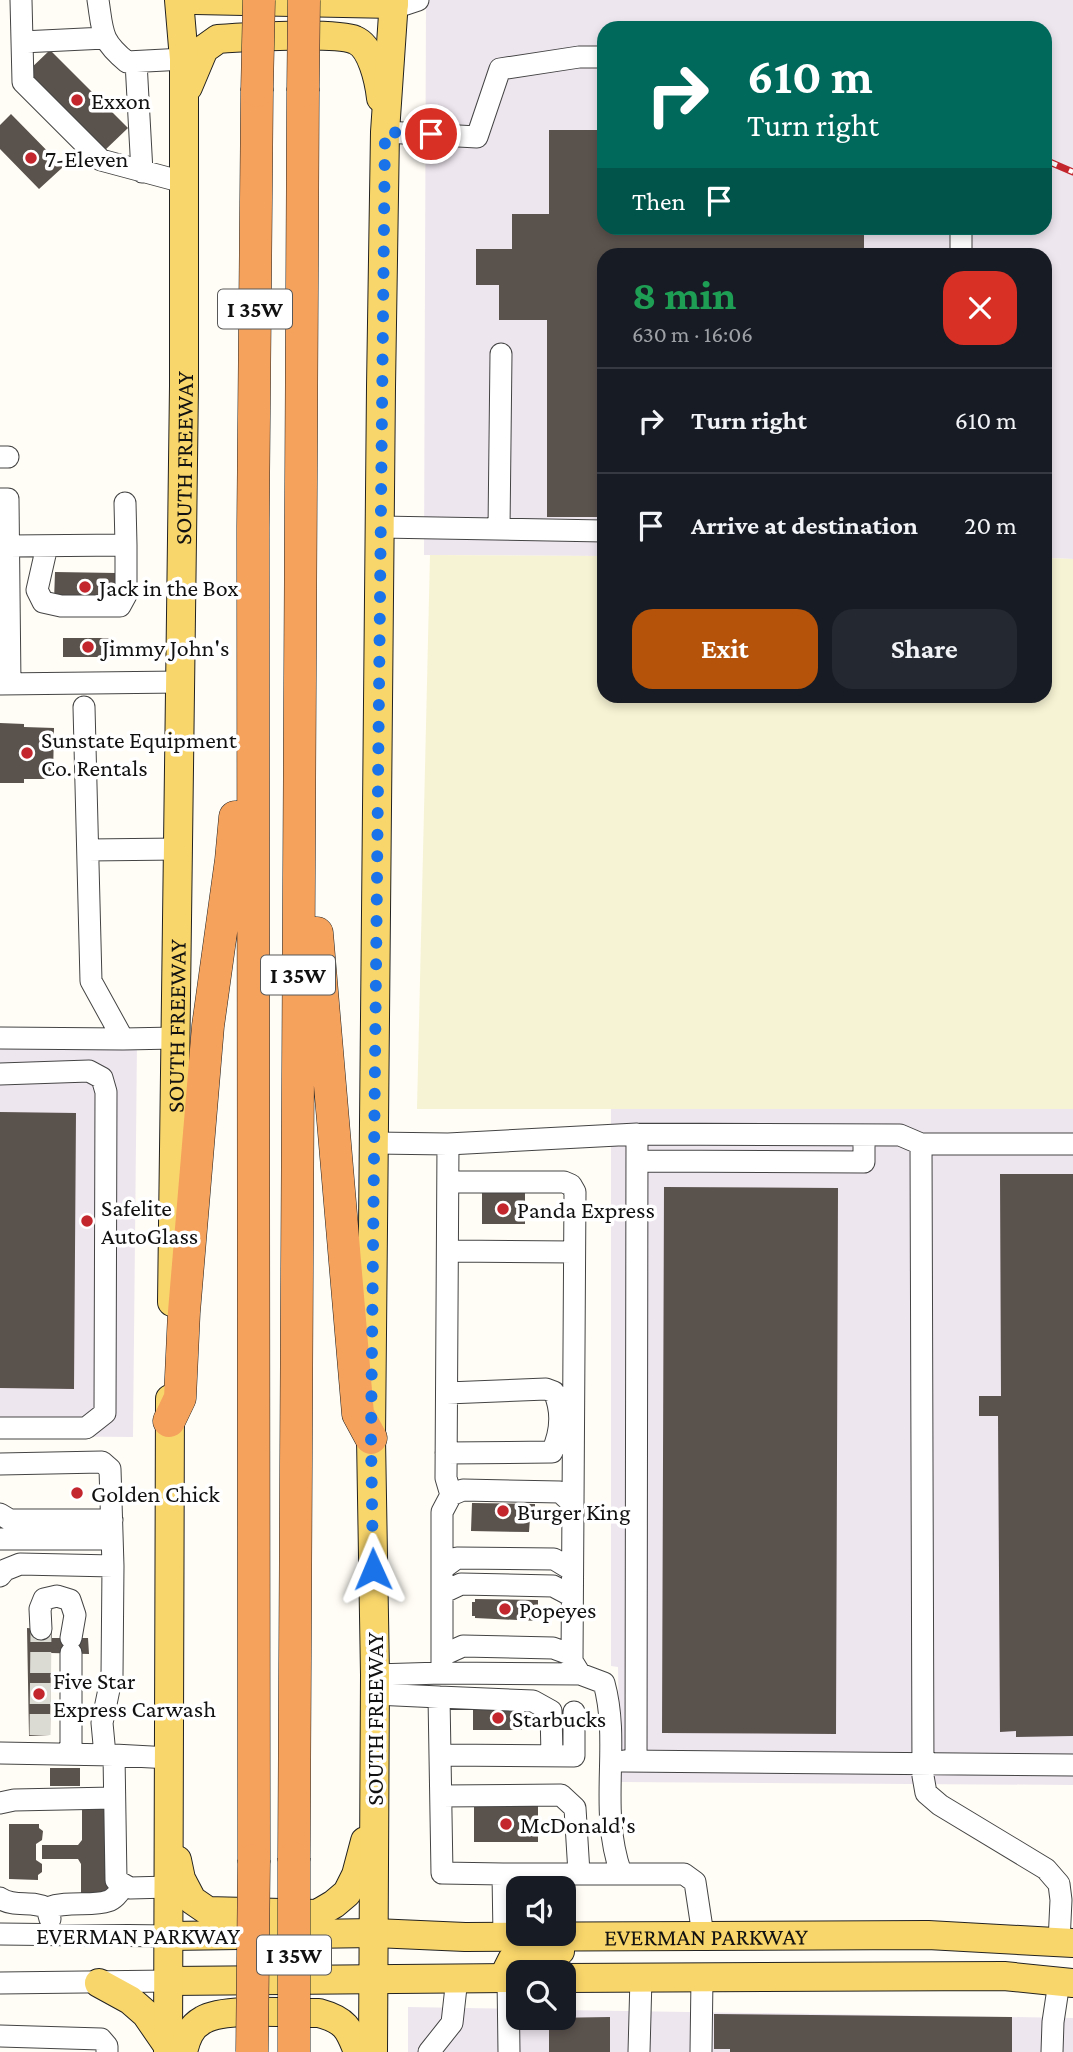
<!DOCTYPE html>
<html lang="en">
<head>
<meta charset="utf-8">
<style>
	:root { --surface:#171b24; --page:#242831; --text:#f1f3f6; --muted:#9ea1a6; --line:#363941; --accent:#b45309 }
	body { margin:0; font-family:"Crimson Pro",serif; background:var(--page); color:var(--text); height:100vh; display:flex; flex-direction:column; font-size:26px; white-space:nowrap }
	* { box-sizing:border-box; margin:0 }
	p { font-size:23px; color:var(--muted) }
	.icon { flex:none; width:38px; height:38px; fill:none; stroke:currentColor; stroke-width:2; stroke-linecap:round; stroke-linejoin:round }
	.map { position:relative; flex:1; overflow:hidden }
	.drawer { position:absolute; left:597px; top:248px; width:455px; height:455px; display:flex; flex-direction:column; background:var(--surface); border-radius:21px; box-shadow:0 4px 10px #0003 }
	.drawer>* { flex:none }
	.hud { position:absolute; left:597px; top:21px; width:455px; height:214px; border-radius:21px; box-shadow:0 4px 10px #0003; background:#00695c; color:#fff; overflow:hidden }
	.tools { position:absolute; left:506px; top:1876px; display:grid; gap:14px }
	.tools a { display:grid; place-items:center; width:70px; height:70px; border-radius:14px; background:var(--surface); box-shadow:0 4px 10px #0003; font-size:35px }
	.pin { position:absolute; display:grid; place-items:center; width:60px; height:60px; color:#fff; margin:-30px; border:4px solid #fff; border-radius:50%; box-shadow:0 2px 7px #0007 }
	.me { position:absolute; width:77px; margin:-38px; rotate:359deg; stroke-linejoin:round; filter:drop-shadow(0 0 5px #0008) }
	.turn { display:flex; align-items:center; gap:24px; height:147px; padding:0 35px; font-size:32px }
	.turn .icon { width:91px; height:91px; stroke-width:2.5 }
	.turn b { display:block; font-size:49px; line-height:60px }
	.then { display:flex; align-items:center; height:66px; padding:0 35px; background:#0003; gap:14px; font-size:26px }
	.round { display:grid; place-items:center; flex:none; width:74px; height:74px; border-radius:21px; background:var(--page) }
	.head { display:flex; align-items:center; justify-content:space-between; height:119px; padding:0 35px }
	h1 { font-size:42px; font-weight:700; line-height:52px; color:#1e9e55 }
	.action { display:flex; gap:14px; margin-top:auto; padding:14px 35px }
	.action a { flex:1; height:80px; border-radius:21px; background:var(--accent); color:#fff; font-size:28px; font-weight:700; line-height:80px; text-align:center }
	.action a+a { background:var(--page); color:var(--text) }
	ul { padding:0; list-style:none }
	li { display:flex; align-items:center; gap:21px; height:105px; padding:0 35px; border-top:2px solid var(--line) }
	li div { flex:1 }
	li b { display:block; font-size:26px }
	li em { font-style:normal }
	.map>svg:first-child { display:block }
	.industrial { fill:#eee6ef; fill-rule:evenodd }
	.farmland { fill:#f6f3d4 }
	.building { fill:#5a524d }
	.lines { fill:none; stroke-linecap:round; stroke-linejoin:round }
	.minor-tunnel { stroke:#dbdad3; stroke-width:21; stroke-dasharray:21 10; stroke-linecap:butt }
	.minor-casing { stroke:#444; stroke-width:23 }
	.major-casing { stroke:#222; stroke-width:30 }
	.highway-casing { stroke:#222; stroke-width:33 }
	.minor { stroke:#fff; stroke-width:21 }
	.major { stroke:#f9d66b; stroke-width:28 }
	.highway { stroke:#f5a25d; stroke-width:32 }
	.rail-casing { stroke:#c4262e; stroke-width:7 }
	.rail { stroke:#fff; stroke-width:4.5; stroke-dasharray:13; stroke-linecap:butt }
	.highway-bridge-casing { stroke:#222; stroke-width:33; stroke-linecap:butt }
	.highway-bridge { stroke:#f5a25d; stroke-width:32 }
	.route { stroke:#1a73e8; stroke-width:12; stroke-dasharray:0 21.6 }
	.poi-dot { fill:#c4262e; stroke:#fff; stroke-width:2.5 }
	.labels { text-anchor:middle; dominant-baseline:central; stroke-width:7; stroke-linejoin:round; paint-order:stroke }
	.shield { fill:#fff; stroke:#585858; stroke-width:2 }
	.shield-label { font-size:23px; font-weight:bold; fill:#111 }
	.poi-label { font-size:24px; fill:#111; stroke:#fff; text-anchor:start }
	.street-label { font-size:24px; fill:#111; stroke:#fff }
</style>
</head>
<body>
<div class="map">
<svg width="1073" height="2052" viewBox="0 0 1073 2052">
	<rect width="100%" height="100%" fill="#fffdf5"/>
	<path class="industrial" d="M 426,0 L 1073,0 L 1073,559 L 1045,558 L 1045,256 L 604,256 L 604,556 L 424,555 ZM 604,28 L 1045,28 L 1045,228 L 604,228 Z
		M 0,1043 L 137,1044 L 133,1437 L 0,1436 Z
		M 611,1109 L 1073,1109 L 1073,1785 L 620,1782 L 618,1667 L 611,1666 Z
		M 408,2007 L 518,2009 L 518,2018 L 564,2018 L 564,2010 L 1073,2018 L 1073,2052 L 408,2052 Z"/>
	<path class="farmland" d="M 430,555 L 604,556 L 604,696 L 1045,696 L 1045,558 L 1073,559 L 1073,1109 L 417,1109 Z"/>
	<path class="building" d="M 50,50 L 128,128 L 104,151 L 27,72 Z
		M 11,114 L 63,167 L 39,189 L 0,149 L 0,125 Z
		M 549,130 L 604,130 L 604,228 L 864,228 L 864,256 L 604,256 L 604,517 L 547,517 L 547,320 L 499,320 L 499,285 L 476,285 L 476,249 L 512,249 L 512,214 L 549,214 Z
		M 55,572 L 116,573 L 116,601 L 54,601 Z
		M 63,638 L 112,638 L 112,657 L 63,657 Z
		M 0,723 L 24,724 L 24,727 L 54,728 L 53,779 L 24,779 L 24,783 L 0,783 Z
		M 0,1112 L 76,1113 L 74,1389 L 0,1388 Z
		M 1000,1174 L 1073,1174 L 1073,1736 L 1016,1737 L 1016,1731 L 1000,1732 L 998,1416 L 979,1416 L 979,1396 L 1001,1396 Z
		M 664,1187 L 838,1188 L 836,1734 L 662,1733 Z
		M 482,1193 L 525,1193 L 525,1224 L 482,1224 Z
		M 472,1503 L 535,1504 L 535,1518 L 530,1518 L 529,1532 L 471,1531 Z
		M 475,1599 L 538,1600 L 538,1621 L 475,1618 L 475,1616 L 472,1616 L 472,1602 L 475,1602 Z
		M 27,1628 L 52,1630 L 52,1638 L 88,1638 L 89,1654 L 51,1653 L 50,1735 L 29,1736 Z
		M 473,1707 L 522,1707 L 522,1730 L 473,1730 Z
		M 50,1768 L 80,1768 L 80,1786 L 50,1786 Z
		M 474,1805 L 538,1805 L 538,1842 L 474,1842 Z
		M 82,1808 L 109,1808 L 109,1896 L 81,1896 L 81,1864 L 78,1859 L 42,1859 L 42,1845 L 78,1845 L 82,1840 Z
		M 9,1824 L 39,1824 L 39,1828 L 43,1831 L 42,1840 L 36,1844 L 36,1860 L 42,1864 L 42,1872 L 38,1875 L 38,1880 L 9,1879 Z
		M 714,2014 L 1012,2017 L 1012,2052 L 730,2052 L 730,2049 L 714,2049 Z
		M 610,2017 L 610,2052 L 549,2052 L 549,2018 Z"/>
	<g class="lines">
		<path class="minor-tunnel" d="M 40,1735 L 41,1629"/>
		<g class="minor-casing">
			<path id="minor" d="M 21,0 L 23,82 L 101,160 L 183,182
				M 98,0 C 103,32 100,40 127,62 L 184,59
				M 394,4 L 406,4 L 418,0
				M 22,42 L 105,38
				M 136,62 L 142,172
				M 385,132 L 477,137 L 500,69 L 579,57 L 604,57
				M 961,256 L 961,228
				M 0,457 L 8,457
				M 0,499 L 8,499 L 10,684
				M 380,527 L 604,531
				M 499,529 L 501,354
				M 9,546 L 126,545 L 125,503
				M 47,546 L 37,590 L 43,602 L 61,606 L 120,606 L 126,595 L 126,545
				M 0,684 L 181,682
				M 84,707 L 91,981 L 123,1039 L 176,1038
				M 88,850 L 179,849
				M 0,1038 L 123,1039
				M 0,1074 L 89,1071 L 102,1078 L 106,1092 L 105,1413 L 86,1428 L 0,1428
				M 375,1143 L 448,1144 L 637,1134
				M 448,1144 L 446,1478 L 451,1495
				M 637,1161 L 864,1162 L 864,1135
				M 448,1182 L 564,1182 L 571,1185 L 575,1192 L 572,1661 L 580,1674 L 604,1683 C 621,1745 598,1808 621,1873
				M 448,1251 L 574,1252
				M 446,1453 L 552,1452 C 561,1432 563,1412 554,1392 L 546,1389 L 447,1393
				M 0,1464 L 102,1462 L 110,1469 L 113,1566
				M 0,1514 L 10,1520 L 112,1520
				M 0,1539 L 112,1539
				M 442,1569 L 457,1558 L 554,1559 L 572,1570
				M 0,1576 L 5,1570 L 20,1564 L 113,1566 L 112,1675 L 102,1723 L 105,1755
				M 442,1593 L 461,1584 L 553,1586 L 572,1596
				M 41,1629 L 40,1609 L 44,1599 L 57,1596 L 70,1600 L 75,1615 L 71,1638
				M 71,1653 L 71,1754
				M 443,1655 L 463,1646 L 553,1648 L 572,1655
				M 442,1673 L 442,1512 L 451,1495 L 463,1490 L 560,1492 L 572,1503
				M 375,1675 L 442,1673 L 580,1674
				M 375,1694 L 439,1697 L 442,1873 L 503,1874 L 504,1936
				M 439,1697 L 533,1701 L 551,1711 L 552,1756
				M 0,1753 L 114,1755
				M 440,1755 L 574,1756 L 574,1712
				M 624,1761 L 1073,1765
				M 636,1761 L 637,1134 L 900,1135 L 921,1144
				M 441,1796 L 561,1795 L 575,1808 L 579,1873
				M 0,1803 L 14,1800 L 113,1798
				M 503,1874 L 684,1874 L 695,1882 L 703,1935
				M 169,1887 L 130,1888 L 116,1880 L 114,1755 L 170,1758
				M 0,1898 C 14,1908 32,1900 47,1908 L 50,1919
				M 47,1908 C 69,1900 92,1907 108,1901 C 115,1899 120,1891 124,1886
				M 0,1934 L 170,1936
				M 1059,1942 L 1061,1900 L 1059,1884 L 1046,1869 L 940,1805 L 926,1793 L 923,1776 L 921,1144 L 1073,1144
				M 508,1978 L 509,2052
				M 0,1983 L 169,1981
				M 0,2036 L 101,2039 L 107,2046 L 107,2052
				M 429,2052 L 452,2023 L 457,1978
				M 639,2052 L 641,1978
				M 701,2052 L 702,1978
				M 1052,2052 L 1053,2022 L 1059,1982"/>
		</g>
		<g class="major-casing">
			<g id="major">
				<path d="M 195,0 L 394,4"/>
				<path d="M 188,87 L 204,49 L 218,39 C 241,37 337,32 355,40 C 372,47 379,81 381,98"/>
				<path id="s1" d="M 172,1302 L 184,386 L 184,59 L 179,0"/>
				<path d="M 177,1860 L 181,1879 L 192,1900 L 208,1911 L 317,1914 L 334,1904 L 347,1893 L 356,1875 L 365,1841"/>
				<path id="s2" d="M 170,1936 L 375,1933 L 465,1937 L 928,1935 L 1073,1943"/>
				<path d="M 508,1978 L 507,1970 L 512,1960 L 527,1954 L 560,1951"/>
				<path d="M 564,1978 L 1004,1976 L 1073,1983"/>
				<path d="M 169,1981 L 518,1978"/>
				<path d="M 99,1983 L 130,2000 L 146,2014 L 168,2046"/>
				<path d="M 168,2052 L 170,1399"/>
				<path d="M 183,2052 C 186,2039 190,2027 203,2020 C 224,2007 292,2013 319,2013 C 345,2020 349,2028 358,2052"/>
				<path d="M 373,2052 L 375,1675 L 371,1438 L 381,387 L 385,132 L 394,0"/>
			</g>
		</g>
		<g class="highway-casing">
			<path id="highway" d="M 317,933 L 358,1414 L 371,1438
				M 169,1421 L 180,1398 L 184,1312 L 208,1026 L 231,860 L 235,817
				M 294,1858 L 303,91
				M 254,1860 L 253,527 L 257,91"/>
		</g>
		<use href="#minor" class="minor"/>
		<use href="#major" class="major"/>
		<use href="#highway" class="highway"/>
		<g class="rail-casing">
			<path id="rail" d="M 1045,160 L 1073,172"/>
		</g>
		<use href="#rail" class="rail"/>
		<g class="highway-bridge-casing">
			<path id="highway-bridge" d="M 257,91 L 259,0
				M 303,91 L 304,0
				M 294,1858 L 294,2052
				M 252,2052 L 254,1860"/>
		</g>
		<use href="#highway-bridge" class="highway-bridge"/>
	</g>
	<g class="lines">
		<path class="route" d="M 373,1569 L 371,1438 L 385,132 L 431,134"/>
	</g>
	<g class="poi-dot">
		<circle cx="77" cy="100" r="7"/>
		<circle cx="31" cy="158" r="7"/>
		<circle cx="85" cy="587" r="7"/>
		<circle cx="88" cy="647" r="7"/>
		<circle cx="27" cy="753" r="7"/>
		<circle cx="503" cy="1209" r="7"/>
		<circle cx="87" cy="1221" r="7"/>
		<circle cx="77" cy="1493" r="7"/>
		<circle cx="503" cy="1511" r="7"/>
		<circle cx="505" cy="1609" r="7"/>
		<circle cx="39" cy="1694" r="7"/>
		<circle cx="498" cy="1718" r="7"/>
		<circle cx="506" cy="1824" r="7"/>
	</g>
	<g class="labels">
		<g class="shield">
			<rect x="218" y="289.5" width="74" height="39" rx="5"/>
			<rect x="261" y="955.5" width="74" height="39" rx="5"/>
			<rect x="257" y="1935.5" width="74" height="39" rx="5"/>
		</g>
		<g class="shield-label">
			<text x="255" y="309">I 35W</text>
			<text x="298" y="975">I 35W</text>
			<text x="294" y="1955">I 35W</text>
		</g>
		<g class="poi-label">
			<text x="91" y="100">Exxon</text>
			<text x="45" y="158">7-Eleven</text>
			<text x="99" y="587">Jack in the Box</text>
			<text x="102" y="647">Jimmy John's</text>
			<text x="41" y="739">Sunstate Equipment<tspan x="41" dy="28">Co. Rentals</tspan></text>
			<text x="101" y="1207">Safelite<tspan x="101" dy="28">AutoGlass</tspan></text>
			<text x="517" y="1209">Panda Express</text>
			<text x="91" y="1493">Golden Chick</text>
			<text x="517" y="1511">Burger King</text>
			<text x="519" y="1609">Popeyes</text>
			<text x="53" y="1680">Five Star<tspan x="53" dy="28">Express Carwash</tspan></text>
			<text x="512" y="1718">Starbucks</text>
			<text x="520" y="1824">McDonald's</text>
		</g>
		<g class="street-label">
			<text stroke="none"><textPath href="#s1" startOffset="844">SOUTH FREEWAY</textPath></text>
			<text stroke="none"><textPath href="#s1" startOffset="276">SOUTH FREEWAY</textPath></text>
			<text transform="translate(374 1719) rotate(-90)">SOUTH FREEWAY</text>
			<text x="138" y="1935">EVERMAN PARKWAY</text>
			<text stroke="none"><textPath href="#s2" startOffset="536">EVERMAN PARKWAY</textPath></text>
		</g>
	</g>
</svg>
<div class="tools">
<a><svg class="icon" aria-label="sound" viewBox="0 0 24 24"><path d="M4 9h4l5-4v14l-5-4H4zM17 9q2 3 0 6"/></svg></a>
<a><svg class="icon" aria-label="search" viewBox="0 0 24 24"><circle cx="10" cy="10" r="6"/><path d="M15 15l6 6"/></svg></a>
</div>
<div class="pin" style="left:431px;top:134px;background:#d93025"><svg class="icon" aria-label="arrive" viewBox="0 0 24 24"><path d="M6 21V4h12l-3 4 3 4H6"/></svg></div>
<svg class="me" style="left:373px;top:1569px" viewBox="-20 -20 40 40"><path d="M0-17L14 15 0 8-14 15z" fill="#1a73e8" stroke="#fff" stroke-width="4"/></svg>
<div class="hud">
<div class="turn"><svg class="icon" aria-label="right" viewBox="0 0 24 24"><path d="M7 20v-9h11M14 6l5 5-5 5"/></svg><div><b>610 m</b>Turn right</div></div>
<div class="then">Then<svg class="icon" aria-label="arrive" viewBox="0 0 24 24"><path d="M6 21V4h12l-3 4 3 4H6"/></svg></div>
</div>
<section class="drawer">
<div class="head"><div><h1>8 min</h1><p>630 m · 16:06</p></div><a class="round" style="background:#d93025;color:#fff"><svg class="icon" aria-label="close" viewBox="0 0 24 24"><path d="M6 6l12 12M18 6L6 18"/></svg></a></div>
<ul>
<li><svg class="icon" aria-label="right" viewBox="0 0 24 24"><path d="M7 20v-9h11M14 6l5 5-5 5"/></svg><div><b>Turn right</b></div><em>610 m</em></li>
<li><svg class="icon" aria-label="arrive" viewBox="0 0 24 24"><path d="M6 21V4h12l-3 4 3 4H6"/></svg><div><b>Arrive at destination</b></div><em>20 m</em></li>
</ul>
<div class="action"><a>Exit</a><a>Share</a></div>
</section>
</div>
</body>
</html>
